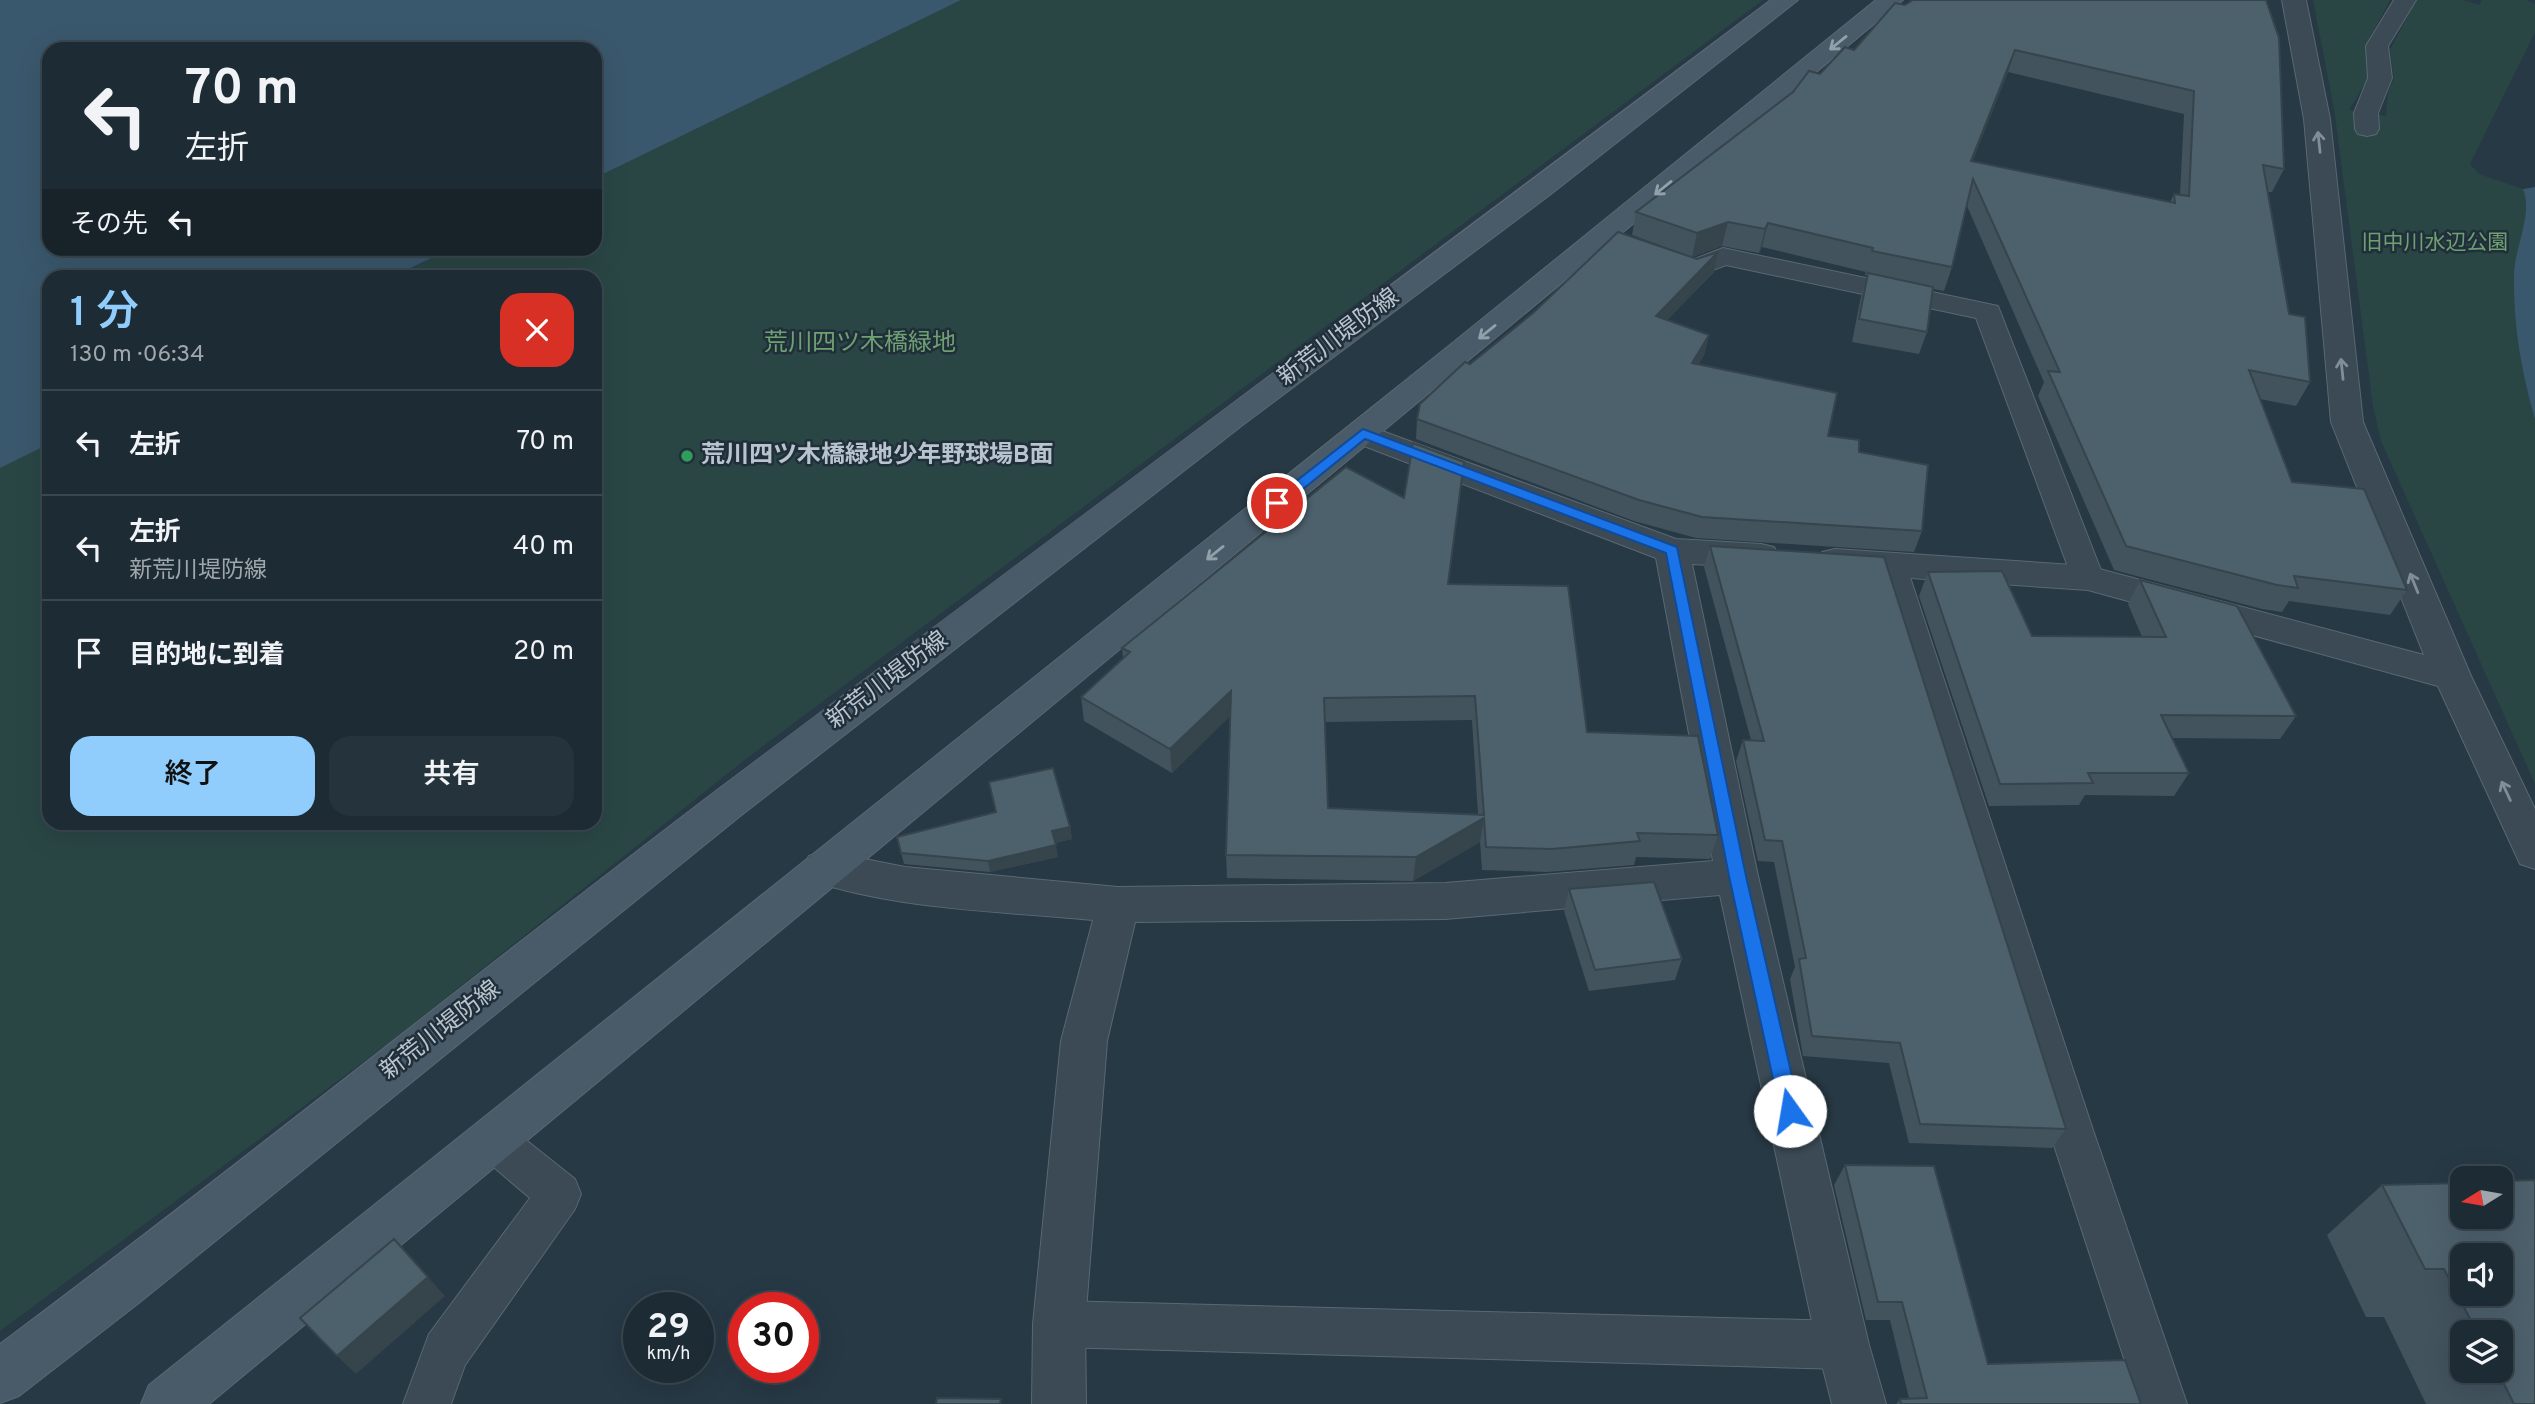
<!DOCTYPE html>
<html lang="ja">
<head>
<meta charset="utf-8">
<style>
	:root { --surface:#1d2b34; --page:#25333c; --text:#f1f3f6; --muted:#a0a7ac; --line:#3b474f; --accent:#90ccfc }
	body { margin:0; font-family:Overpass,"Noto Sans JP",sans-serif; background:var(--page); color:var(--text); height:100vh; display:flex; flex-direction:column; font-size:26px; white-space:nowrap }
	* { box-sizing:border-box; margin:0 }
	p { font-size:23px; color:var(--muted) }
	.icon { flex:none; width:38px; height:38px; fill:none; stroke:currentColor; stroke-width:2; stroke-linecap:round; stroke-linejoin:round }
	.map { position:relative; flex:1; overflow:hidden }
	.panel { position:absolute; left:42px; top:270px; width:560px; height:560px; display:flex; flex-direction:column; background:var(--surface); border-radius:21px; box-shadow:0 7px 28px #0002,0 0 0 2px var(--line) }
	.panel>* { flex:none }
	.banner { position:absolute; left:42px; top:42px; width:560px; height:214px; border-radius:21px; box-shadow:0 7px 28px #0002,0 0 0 2px var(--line); background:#1d2b34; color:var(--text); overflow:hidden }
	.needle { width:46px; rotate:259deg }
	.buttons { position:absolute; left:2450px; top:1166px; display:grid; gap:14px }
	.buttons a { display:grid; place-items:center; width:63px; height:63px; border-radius:14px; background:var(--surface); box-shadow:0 7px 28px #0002,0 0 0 2px var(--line); font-size:35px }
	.speed { position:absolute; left:623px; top:1292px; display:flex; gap:14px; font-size:35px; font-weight:700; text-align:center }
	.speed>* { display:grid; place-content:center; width:91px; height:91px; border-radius:50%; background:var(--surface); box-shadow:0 7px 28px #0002,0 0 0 2px var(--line); line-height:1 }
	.speed small { font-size:18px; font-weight:400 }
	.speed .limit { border:10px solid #d22; background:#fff; color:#111 }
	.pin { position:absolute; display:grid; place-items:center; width:60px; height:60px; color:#fff; margin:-30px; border:4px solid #fff; border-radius:50%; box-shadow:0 2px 7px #0007 }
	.me { position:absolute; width:77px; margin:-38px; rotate:347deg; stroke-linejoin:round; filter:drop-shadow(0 0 5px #0008) }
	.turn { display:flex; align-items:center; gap:24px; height:147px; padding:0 28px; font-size:32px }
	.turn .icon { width:91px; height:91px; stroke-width:2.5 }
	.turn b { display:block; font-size:49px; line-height:60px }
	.then { display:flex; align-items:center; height:66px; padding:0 28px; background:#0003; gap:14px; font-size:26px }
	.round { display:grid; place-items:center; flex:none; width:74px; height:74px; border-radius:21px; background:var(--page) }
	.summary { display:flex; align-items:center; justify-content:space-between; height:119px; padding:0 28px }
	h1 { font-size:42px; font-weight:600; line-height:52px; color:var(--accent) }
	.cta { display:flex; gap:14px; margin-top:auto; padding:14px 28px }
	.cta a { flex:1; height:80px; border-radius:21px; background:var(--accent); color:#111; font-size:28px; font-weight:600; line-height:80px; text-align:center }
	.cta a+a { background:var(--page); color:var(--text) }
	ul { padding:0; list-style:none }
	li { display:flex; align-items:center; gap:21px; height:105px; padding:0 28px; border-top:2px solid var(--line) }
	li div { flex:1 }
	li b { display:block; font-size:26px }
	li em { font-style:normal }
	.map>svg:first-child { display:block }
	.green { fill:#294645 }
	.water { fill:#3a586d }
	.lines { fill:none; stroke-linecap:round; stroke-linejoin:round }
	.service-casing { stroke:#5a6872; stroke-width:2 }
	.minor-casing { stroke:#5a6872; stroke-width:2 }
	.secondary-casing { stroke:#5a6872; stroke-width:2 }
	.service { fill:#3b4a55; fill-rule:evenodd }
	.minor { fill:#3b4a55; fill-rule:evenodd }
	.secondary { fill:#495a68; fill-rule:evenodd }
	.wall { fill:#42535e; fill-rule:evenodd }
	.shaded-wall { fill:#36444c }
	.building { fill:#4d616d; stroke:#36444c; stroke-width:2; fill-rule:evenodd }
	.oneway { stroke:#92a0aa }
	.oneway2 { stroke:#808e98 }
	.route { fill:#1a73e8; stroke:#114b97; stroke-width:2 }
	.leisure-dot { fill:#2e9e5b; stroke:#202f3a; stroke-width:2.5 }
	.labels { text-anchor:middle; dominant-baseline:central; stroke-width:5; stroke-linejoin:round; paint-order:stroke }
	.far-park-label { font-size:21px; fill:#6fa072; stroke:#202f3a }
	.street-label { font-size:24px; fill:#b9c5ce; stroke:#202f3a }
	.park-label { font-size:24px; fill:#6fa072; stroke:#202f3a }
	.poi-label { font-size:24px; font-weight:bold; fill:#b9c5ce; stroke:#202f3a; text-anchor:start }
</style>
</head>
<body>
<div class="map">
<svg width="2535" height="1404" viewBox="0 0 2535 1404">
	<rect width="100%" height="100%" fill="#273945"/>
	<path class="green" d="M 961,0 L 1763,0 L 747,758 L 393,1040 L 0,1331 L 0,468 L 49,444 L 49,822 L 595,822 L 595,276 L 393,276 L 451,249 L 595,248 L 595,178 Z
		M 2313,0 L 2390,0 L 2366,45 L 2370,75 L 2349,110 L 2386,116 L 2388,93 L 2394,78 L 2390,50 L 2416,0 L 2463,0 L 2479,5 L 2482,0 L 2527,0 L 2535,4 L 2535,32 L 2470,164 L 2479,174 L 2523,189 C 2533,214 2515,246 2514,274 C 2513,324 2521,371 2535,419 L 2535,784 L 2381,441 L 2373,406 L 2334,108 Z"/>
	<path class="water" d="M 0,0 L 961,0 L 595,178 L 595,49 L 49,49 L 49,248 L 451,249 L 393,276 L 49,276 L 49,444 L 0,468 Z
		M 2535,187 L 2535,419 C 2521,371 2513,324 2514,274 C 2515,246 2533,214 2523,189 Z"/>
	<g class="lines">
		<g class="service-casing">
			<path id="service" d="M 2394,0 L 2416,0 L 2388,46 L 2392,78 L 2378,113 L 2379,129 L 2376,134 L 2367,136 L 2358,134 L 2355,129 L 2354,113 L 2368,78 L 2366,46 Z
				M 1723,248 L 1998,306 L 2104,578 L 2100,586 L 2088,589 L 2076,586 L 2072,578 L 1976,318 L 1726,265 C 1706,273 1676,285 1660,262 L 1664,256 L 1673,254 L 1692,260 Z
				M 1890,554 L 1901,557 L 1906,565 L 2093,1130 L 2187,1404 L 2139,1404 L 2049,1130 L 1874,565 L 1879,557 Z
				M 492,1119 L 507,1125 L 575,1179 L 581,1194 L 575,1209 L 465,1365 L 451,1404 L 403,1404 L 429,1334 L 530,1198 L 477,1153 L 470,1139 L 477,1125 Z
				M 1059,1301 L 1843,1321 L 1860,1328 L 1867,1345 L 1860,1362 L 1843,1369 L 1059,1347 L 1042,1340 L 1036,1324 L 1042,1308 Z"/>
		</g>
		<g class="minor-casing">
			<path id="minor" d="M 2282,0 L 2306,0 L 2330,119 L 2363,422 L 2471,676 L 2535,809 L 2535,869 L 2520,864 L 2438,686 L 2088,590 L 1835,573 L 1822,570 L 1817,561 L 1822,552 L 1835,549 L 2088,566 L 2424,655 L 2331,422 L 2304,119 Z
				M 1363,424 L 1676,539 L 1761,544 L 1774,547 L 1779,556 L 1774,565 L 1761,568 L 1692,564 L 1758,876 L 1869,1345 L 1886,1404 L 1832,1404 L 1817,1345 L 1720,895 L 1445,919 L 1135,922 L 1107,1041 L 1085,1324 L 1086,1404 L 1032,1404 L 1033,1324 L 1061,1041 L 1093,920 C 999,911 899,910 809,880 L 803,868 L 809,856 L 824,851 L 905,867 L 1118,887 L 1445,883 L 1713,861 L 1656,558 L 1351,441 L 1347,434 L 1351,427 Z"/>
		</g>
		<g class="secondary-casing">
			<path id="secondary" d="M 1771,0 L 1798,0 L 1551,194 L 1244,424 L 739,817 L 140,1302 L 19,1396 L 0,1403 L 0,1344 C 241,1164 476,973 716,791 C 1066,525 1421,266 1771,0 Z
				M 1876,0 L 1903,0 L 209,1404 L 141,1404 L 149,1385 L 1450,345 Z"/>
		</g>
		<use href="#service" class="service"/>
		<use href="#minor" class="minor"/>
		<use href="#secondary" class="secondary"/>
	</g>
	<path class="wall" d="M 2266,0 L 2284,169 L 2272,192 L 2267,192 L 2289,314 L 2310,382 L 2296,406 L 2260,399 L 2292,482 L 2407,590 L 2390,615 L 2289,601 L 2282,612 L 2262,609 L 2114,570 L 2038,396 L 2044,382 L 1967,206 L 1952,267 L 1944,291 L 1933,289 L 1927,332 L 1919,354 L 1852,342 L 1861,296 L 1867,276 L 1865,275 L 1866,272 L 1762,247 L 1759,253 L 1722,246 L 1692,257 L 1632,235 L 1636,212 L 1854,50 L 1905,5 ZM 2008,72 L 2184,114 L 2180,195 L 2174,194 L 2170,202 L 1972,162 Z
		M 1718,252 L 1714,272 L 1667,320 L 1709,335 L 1704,355 L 1698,365 L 1828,436 L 1859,452 L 1922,531 L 1914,552 L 1696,538 L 1634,521 L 1416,439 L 1417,419 L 1470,364 L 1697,259 Z
		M 1710,546 L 2066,1129 L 2052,1148 L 1909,1143 L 1889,1063 L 1803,1056 L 1790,979 L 1795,967 L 1774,862 L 1758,861 L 1736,761 L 1743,740 L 1751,740 L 1704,567 Z
		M 1928,572 L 2032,636 L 2142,637 L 2128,604 L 2140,580 L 2296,716 L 2280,739 L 2172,738 L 2189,773 L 2174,796 L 2085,795 L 2079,805 L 1989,806 L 1919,596 Z
		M 1448,584 L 1587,732 L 1718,835 L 1710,859 L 1636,857 L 1634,865 L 1547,872 L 1482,870 L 1480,842 L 1413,881 L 1227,878 L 1226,855 L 1230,716 L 1172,773 L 1084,721 L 1081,697 L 1123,658 L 1122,648 ZM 1472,720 L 1478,814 L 1328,808 L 1325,722 Z
		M 989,782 L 1070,827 L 1072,839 L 1055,843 L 1058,857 L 990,872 L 904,864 L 897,837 L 996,813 Z
		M 1569,889 L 1682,959 L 1675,980 L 1589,991 L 1564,911 Z
		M 1845,1165 L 1988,1364 L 2141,1404 L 1896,1404 L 1900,1399 L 1909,1398 L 1890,1320 L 1866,1320 L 1834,1185 Z
		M 2535,1180 L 2535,1404 L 2426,1404 L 2384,1317 L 2366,1317 L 2327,1235 L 2382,1185 ZM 2462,1332 L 2501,1332 L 2501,1370 L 2462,1370 Z"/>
	<path class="shaded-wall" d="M 2015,50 L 2008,72 L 1963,185 L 1971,161 Z
		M 1728,222 L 1722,246 L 1692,257 L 1697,233 Z
		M 1768,223 L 1762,247 L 1759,253 L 1765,229 Z
		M 1718,252 L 1714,272 L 1652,336 L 1656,316 Z
		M 1709,335 L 1704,355 L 1687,384 L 1692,363 Z
		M 1231,691 L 1231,715 L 1172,773 L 1170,749 Z
		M 1484,818 L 1480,842 L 1413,881 L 1416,857 Z
		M 1070,827 L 1072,839 L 1054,843 L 1052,831 Z
		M 1056,845 L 1058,857 L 990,872 L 988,861 Z
		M 394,1239 L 445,1296 L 356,1374 L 337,1356 Z"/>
	<path class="building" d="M 1913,0 L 2266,0 L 2279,38 L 2284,169 L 2263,165 L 2289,314 L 2305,317 L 2310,382 L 2249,370 L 2292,482 L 2364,489 L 2407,590 L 2294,576 L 2298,588 L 2277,585 L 2126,546 L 2048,371 L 2060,372 L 1973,179 L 1952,267 L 1872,251 L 1873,248 L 1768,223 L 1765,229 L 1728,222 L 1697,233 L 1636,212 L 1793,92 L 1809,71 L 1820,74 L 1845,47 L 1854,50 L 1895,3 L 1905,5 ZM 2015,50 L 2194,91 L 2189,196 L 2174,194 L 2175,203 L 1971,161 Z
		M 1618,232 L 1697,259 L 1718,252 L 1656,316 L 1709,335 L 1692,363 L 1837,393 L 1828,436 L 1859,440 L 1859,452 L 1928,465 L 1922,531 L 1702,517 L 1639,500 L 1417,419 L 1420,404 L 1465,362 L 1470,364 L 1533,313 Z
		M 1868,273 L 1933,287 L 1927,332 L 1859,319 Z
		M 1413,443 L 1464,462 L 1448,584 L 1568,586 L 1587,732 L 1698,736 L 1718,835 L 1637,833 L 1640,841 L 1552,849 L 1486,847 L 1484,818 L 1416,857 L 1226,855 L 1231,691 L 1170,749 L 1081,697 L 1130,652 L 1122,648 L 1346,467 L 1404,498 ZM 1475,696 L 1484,815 L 1328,808 L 1324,698 Z
		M 1710,546 L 1884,557 L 2066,1129 L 1920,1124 L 1900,1043 L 1812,1036 L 1799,959 L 1806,958 L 1782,841 L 1765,840 L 1743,740 L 1764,741 Z
		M 2002,571 L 2032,636 L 2166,637 L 2140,580 L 2237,606 L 2296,716 L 2161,715 L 2189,773 L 2088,773 L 2093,783 L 2000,784 L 1928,572 Z
		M 1053,768 L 1070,827 L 1052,831 L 1056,845 L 988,861 L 901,853 L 897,837 L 996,812 L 989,782 Z
		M 1654,882 L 1682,959 L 1595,970 L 1569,889 Z
		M 1845,1165 L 1934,1166 L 1988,1364 L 2125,1360 L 2141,1404 L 1901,1404 L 1900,1399 L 1927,1398 L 1902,1302 L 1878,1302 Z
		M 2535,1180 L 2535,1404 L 2514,1404 L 2497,1370 L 2501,1370 L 2501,1332 L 2477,1332 L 2444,1269 L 2425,1269 L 2382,1185 L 2462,1183 L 2462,1216 L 2501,1216 L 2501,1181 ZM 2462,1255 L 2501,1255 L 2501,1293 L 2462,1293 Z
		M 394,1239 L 428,1277 L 337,1356 L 300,1318 Z
		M 937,1398 L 1001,1399 L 1000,1404 L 936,1404 Z"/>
	<defs><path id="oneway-shaft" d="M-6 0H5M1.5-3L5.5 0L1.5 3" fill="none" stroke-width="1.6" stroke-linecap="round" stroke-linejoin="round" transform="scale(1.75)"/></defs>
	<g class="oneway">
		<use href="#oneway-shaft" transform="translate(1838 43) rotate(141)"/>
		<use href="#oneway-shaft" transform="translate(1663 188) rotate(141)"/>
		<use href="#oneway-shaft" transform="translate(1487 332) rotate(141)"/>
		<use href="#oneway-shaft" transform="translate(1215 553) rotate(141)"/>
	</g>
	<g class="oneway2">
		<use href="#oneway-shaft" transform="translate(2319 142) rotate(-96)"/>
		<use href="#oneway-shaft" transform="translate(2342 369) rotate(-96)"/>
		<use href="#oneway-shaft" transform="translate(2414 583) rotate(-112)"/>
		<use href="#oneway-shaft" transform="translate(2506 791) rotate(-115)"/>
	</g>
	<path class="route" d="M 1363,429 L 1677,547 L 1746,876 L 1800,1111 L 1797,1117 L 1790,1119 L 1783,1117 L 1780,1111 L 1729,876 L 1666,553 L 1365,439 L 1282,506 L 1272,506 L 1272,500 Z"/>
	<circle class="leisure-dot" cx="687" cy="456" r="7"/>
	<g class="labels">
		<g class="far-park-label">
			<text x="2435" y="243">旧中川水辺公園</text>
		</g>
		<g class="street-label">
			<text transform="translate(1339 338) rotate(-37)">新荒川堤防線</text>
			<text transform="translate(888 681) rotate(-37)">新荒川堤防線</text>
			<text transform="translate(441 1031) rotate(-38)">新荒川堤防線</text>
		</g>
		<g class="park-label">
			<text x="860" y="344">荒川四ツ木橋緑地</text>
		</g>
		<g class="poi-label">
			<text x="701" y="456">荒川四ツ木橋緑地少年野球場B面</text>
		</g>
	</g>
</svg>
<div class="buttons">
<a><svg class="needle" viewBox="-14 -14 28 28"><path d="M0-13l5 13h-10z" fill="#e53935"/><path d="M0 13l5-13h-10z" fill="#a0a7ac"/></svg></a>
<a><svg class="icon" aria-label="sound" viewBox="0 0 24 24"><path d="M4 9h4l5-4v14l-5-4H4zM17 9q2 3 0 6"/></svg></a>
<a><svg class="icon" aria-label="layers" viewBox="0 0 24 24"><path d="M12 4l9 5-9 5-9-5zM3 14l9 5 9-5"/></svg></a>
</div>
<div class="speed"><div>29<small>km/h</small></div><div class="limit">30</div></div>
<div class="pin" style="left:1277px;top:503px;background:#d93025"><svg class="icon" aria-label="arrive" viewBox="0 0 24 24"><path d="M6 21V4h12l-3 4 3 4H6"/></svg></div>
<svg class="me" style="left:1790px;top:1111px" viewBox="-20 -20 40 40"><circle r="19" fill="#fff"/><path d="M0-13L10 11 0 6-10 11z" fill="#1a73e8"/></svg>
<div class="banner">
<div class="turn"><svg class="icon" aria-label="left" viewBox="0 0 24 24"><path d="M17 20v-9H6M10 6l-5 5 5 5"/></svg><div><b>70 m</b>左折</div></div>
<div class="then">その先<svg class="icon" aria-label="left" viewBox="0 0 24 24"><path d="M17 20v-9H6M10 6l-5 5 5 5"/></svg></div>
</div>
<section class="panel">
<div class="summary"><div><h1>1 分</h1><p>130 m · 06:34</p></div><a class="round" style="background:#d93025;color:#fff"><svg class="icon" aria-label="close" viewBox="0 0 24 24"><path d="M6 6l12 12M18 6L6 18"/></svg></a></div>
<ul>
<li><svg class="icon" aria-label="left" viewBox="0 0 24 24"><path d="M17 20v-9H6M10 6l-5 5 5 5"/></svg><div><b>左折</b></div><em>70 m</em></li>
<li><svg class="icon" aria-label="left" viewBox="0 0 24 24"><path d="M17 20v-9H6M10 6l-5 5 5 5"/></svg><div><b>左折</b><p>新荒川堤防線</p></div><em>40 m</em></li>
<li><svg class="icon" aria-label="arrive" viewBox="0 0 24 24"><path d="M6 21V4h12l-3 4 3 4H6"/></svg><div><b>目的地に到着</b></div><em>20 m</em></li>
</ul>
<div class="cta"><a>終了</a><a>共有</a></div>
</section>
</div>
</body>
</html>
